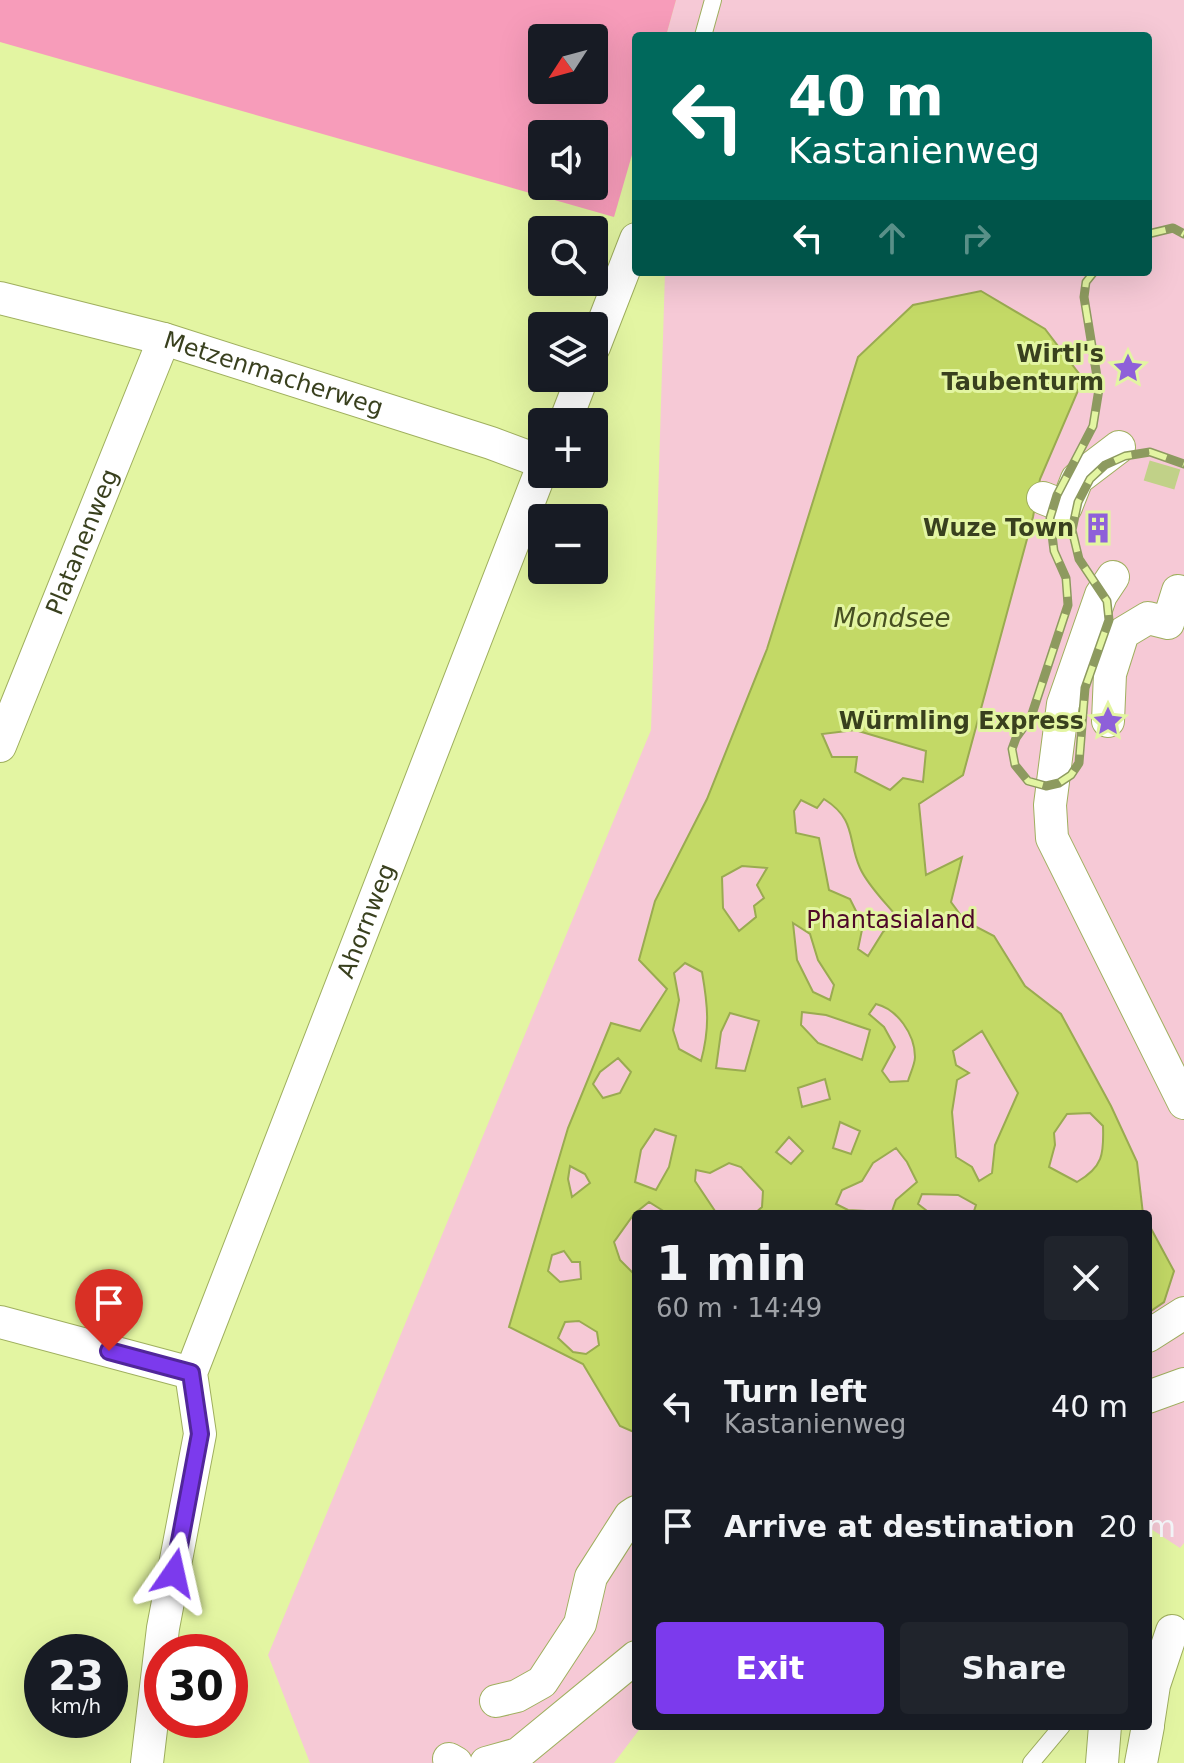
<!DOCTYPE html>
<html lang="en">
<head>
<meta charset="utf-8">
<style>
	:root { --surface:#171b24; --page:#20242c; --text:#f1f3f6; --muted:#9ea1a6; --accent:#7c3aed }
	body { margin:0; font-family:"DejaVu Sans",sans-serif; background:var(--page); color:var(--text); height:100vh; display:flex; flex-direction:column; font-size:30px; white-space:nowrap }
	* { box-sizing:border-box; margin:0 }
	p { font-size:26px; color:var(--muted) }
	.icon { flex:none; width:44px; height:44px; fill:none; stroke:currentColor; stroke-width:2; stroke-linecap:round; stroke-linejoin:round }
	.map { position:relative; flex:1; overflow:hidden }
	.panel { position:absolute; left:632px; top:1210px; width:520px; height:520px; display:flex; flex-direction:column; background:var(--surface); border-radius:8px; box-shadow:0 8px 32px #0002 }
	.panel>* { flex:none }
	.hud { position:absolute; left:632px; top:32px; width:520px; height:244px; border-radius:8px; box-shadow:0 8px 32px #0002; background:#00695c; color:#fff; overflow:hidden }
	.needle { width:52px; rotate:234deg }
	.buttons { position:absolute; left:528px; top:24px; display:grid; gap:16px }
	.buttons a { display:grid; place-items:center; width:80px; height:80px; border-radius:8px; background:var(--surface); box-shadow:0 8px 32px #0002; font-size:40px }
	.speed { position:absolute; left:24px; top:1634px; display:flex; gap:16px; font-size:40px; font-weight:700; text-align:center }
	.speed>* { display:grid; place-content:center; width:104px; height:104px; border-radius:50%; background:var(--surface); box-shadow:0 8px 32px #0002; line-height:1 }
	.speed small { font-size:20px; font-weight:400 }
	.speed .limit { border:12px solid #d22; background:#fff; color:#111 }
	.pin { position:absolute; display:grid; place-items:center; width:68px; height:68px; color:#fff; margin:-82px -34px; border-radius:50% 50% 50% 0; rotate:-45deg; box-shadow:0 0 8px #0007 }
	.pin .icon { rotate:45deg }
	.me { position:absolute; width:88px; margin:-44px; rotate:11deg; stroke-linejoin:round; filter:drop-shadow(0 0 6px #0008) }
	.turn { display:flex; align-items:center; gap:28px; height:168px; padding:0 24px; font-size:36px }
	.turn .icon { width:104px; height:104px; stroke-width:2.5 }
	.turn b { display:block; font-size:56px; line-height:68px }
	.lanes { display:flex; align-items:center; height:76px; padding:0 24px; background:#0003; justify-content:center; gap:40px; direction:ltr }
	.lanes .off { opacity:.35 }
	.round { display:grid; place-items:center; flex:none; width:84px; height:84px; border-radius:8px; background:var(--page) }
	.summary { display:flex; align-items:center; justify-content:space-between; height:136px; padding:0 24px }
	h1 { font-size:48px; font-weight:700; line-height:60px }
	.primary-button { display:flex; gap:16px; margin-top:auto; padding:16px 24px }
	.primary-button a { flex:1; height:92px; border-radius:8px; background:var(--accent); color:#fff; font-size:32px; font-weight:700; line-height:92px; text-align:center }
	.primary-button a+a { background:var(--page); color:var(--text) }
	ul { padding:0; list-style:none }
	li { display:flex; align-items:center; gap:24px; height:120px; padding:0 24px }
	li div { flex:1 }
	li b { display:block; font-size:30px }
	li em { font-style:normal }
	.map>svg:first-child { display:block }
	.green { fill:#f6c9d6 }
	.forest { fill:#f79cba; fill-rule:evenodd }
	.water { fill:#c3d966; stroke:#9aab50; stroke-width:2; fill-rule:evenodd }
	.lines { fill:none; stroke-linecap:round; stroke-linejoin:round }
	.street-tunnel { stroke:#c1d188; stroke-width:32; stroke-dasharray:32 16; stroke-linecap:butt }
	.lane-casing { stroke:#9faf5e; stroke-width:18 }
	.street-casing { stroke:#9faf5e; stroke-width:34 }
	.lane { stroke:#fff; stroke-width:16 }
	.street { stroke:#fff; stroke-width:32 }
	.rail-casing { stroke:#8d9a5f; stroke-width:9 }
	.rail { stroke:#e3f5a2; stroke-width:6; stroke-dasharray:18; stroke-linecap:butt }
	.route-casing { stroke:#51269a; stroke-width:20 }
	.route { stroke:#7c3aed; stroke-width:14 }
	.labels { text-anchor:middle; dominant-baseline:central; stroke-width:6; stroke-linejoin:round; paint-order:stroke }
	.poi-label { font-size:24px; font-weight:bold; fill:#39401e; stroke:#e3f5a2; text-anchor:end }
	.street-label { font-size:24px; fill:#39401e; stroke:#e3f5a2 }
	.park-label { font-size:24px; fill:#4e0829; stroke:#e3f5a2 }
	.water-label { font-size:26px; font-style:italic; fill:#475021; stroke:#e3f5a2 }
</style>
</head>
<body>
<div class="map">
<svg width="1184" height="1763" viewBox="0 0 1184 1763">
	<rect width="100%" height="100%" fill="#e3f5a2"/>
	<path class="green" d="M 676,0 L 1184,0 L 1184,1543 L 1180,1548 L 1148,1527 L 1148,1214 L 636,1214 L 636,1726 L 642,1726 L 614,1763 L 310,1763 L 268,1655 L 651,730 L 665,272 L 1148,272 L 1148,36 L 666,36 Z"/>
	<path class="forest" d="M 0,0 L 676,0 L 666,36 L 636,36 L 636,141 L 614,217 L 0,42 ZM 542,38 L 594,38 L 594,90 L 542,90 ZM 542,134 L 594,134 L 594,186 L 542,186 Z"/>
	<path class="water" d="M 981,291 L 1045,329 L 1083,379 L 1040,479 L 1033,517 L 963,775 L 919,804 L 926,875 L 962,857 L 951,902 L 965,921 L 994,936 L 1025,986 L 1061,1014 L 1111,1106 L 1137,1162 L 1143,1214 L 973,1214 L 976,1205 L 958,1195 L 922,1194 L 918,1204 L 931,1214 L 891,1214 L 896,1200 L 917,1182 L 907,1162 L 896,1148 L 873,1163 L 862,1181 L 842,1190 L 836,1204 L 848,1210 L 866,1211 L 870,1214 L 754,1214 L 762,1207 L 763,1191 L 741,1167 L 729,1163 L 710,1173 L 696,1170 L 695,1181 L 717,1214 L 665,1214 L 665,1212 L 649,1202 L 634,1214 L 614,1242 L 620,1260 L 636,1276 L 636,1433 L 620,1426 L 583,1364 L 509,1327 L 568,1128 L 611,1023 L 640,1031 L 667,989 L 639,960 L 655,901 L 707,799 L 767,649 L 858,357 L 913,305 ZM 855,730 L 926,751 L 923,782 L 903,778 L 890,790 L 855,772 L 857,757 L 832,757 L 822,734 ZM 824,799 C 857,820 847,839 860,868 C 868,886 886,903 898,918 L 883,932 L 868,956 L 858,949 L 863,925 L 850,899 L 829,890 L 819,838 L 796,833 L 794,811 L 801,800 L 817,808 ZM 742,866 L 767,868 L 757,885 L 764,898 L 754,906 L 756,917 L 739,931 L 723,908 L 722,877 ZM 793,923 L 810,934 L 818,960 L 834,985 L 830,1000 L 813,992 L 797,960 ZM 685,963 L 702,972 C 708,1006 710,1028 701,1061 L 679,1049 L 673,1030 L 679,1000 L 674,973 ZM 876,1004 C 897,1009 915,1034 915,1057 C 915,1064 910,1074 908,1081 L 890,1082 L 882,1071 L 895,1047 L 884,1027 L 869,1014 ZM 802,1012 L 826,1015 L 870,1030 L 862,1060 L 818,1043 L 801,1025 ZM 730,1013 L 759,1021 L 745,1071 L 716,1068 L 721,1032 ZM 982,1031 L 1018,1093 L 995,1145 L 992,1173 L 979,1181 L 972,1167 L 956,1157 L 952,1112 L 957,1080 L 969,1073 L 956,1065 L 953,1051 ZM 618,1058 L 631,1072 L 620,1093 L 603,1098 L 593,1084 L 600,1072 ZM 825,1079 L 830,1099 L 802,1107 L 798,1088 ZM 1090,1113 L 1103,1126 C 1104,1154 1103,1167 1077,1182 L 1049,1167 L 1055,1145 L 1054,1133 L 1067,1114 ZM 840,1122 L 860,1131 L 851,1154 L 833,1148 ZM 655,1129 L 676,1136 L 669,1167 L 656,1190 L 635,1182 L 641,1150 ZM 789,1137 L 803,1151 L 791,1164 L 776,1152 ZM 570,1166 L 585,1174 L 590,1183 L 572,1197 L 568,1179 ZM 564,1251 L 572,1262 L 580,1262 L 581,1279 L 560,1282 L 548,1271 L 552,1255 ZM 579,1321 L 597,1332 L 599,1345 L 586,1354 L 573,1352 L 558,1338 L 565,1322 Z
		M 1148,1223 L 1174,1271 L 1164,1302 L 1148,1313 Z"/>
	<g class="lines">
		<path class="street-tunnel" d="M 1159,485 L 1165,465"/>
		<g class="lane-casing">
			<path id="lane" d="M 703,36 L 713,0
				M 1031,1763 L 1062,1726"/>
		</g>
		<g class="street-casing">
			<g id="street">
				<path id="s1" d="M 0,298 L 164,339 L 491,443 L 542,462"/>
				<path d="M 594,347 L 636,239"/>
				<path d="M 565,422 L 582,378"/>
				<path d="M 1043,498 L 1066,507 L 1077,479 L 1119,447"/>
				<path d="M 1113,577 L 1101,595 L 1063,704 L 1050,805 L 1052,838 L 1184,1103"/>
				<path d="M 1108,721 L 1110,674 L 1123,633 L 1148,618 L 1168,623 L 1178,591 L 1184,593"/>
				<path id="s2" d="M 0,746 L 164,339"/>
				<path d="M 0,1322 L 191,1373"/>
				<path d="M 1148,1336 L 1184,1313"/>
				<path d="M 1148,1397 L 1184,1384"/>
				<path d="M 496,1701 L 517,1696 L 542,1682 L 580,1624 L 591,1577 L 630,1516 L 636,1512"/>
				<path d="M 1148,1724 L 1154,1685 L 1172,1631"/>
				<path d="M 449,1759 L 456,1763"/>
				<path id="s3" d="M 147,1763 L 163,1628 L 200,1434 L 191,1373 L 542,468"/>
				<path d="M 486,1763 L 518,1754 L 636,1657"/>
				<path d="M 1102,1763 L 1105,1726"/>
				<path d="M 1141,1763 L 1148,1726"/>
			</g>
		</g>
		<use href="#lane" class="lane"/>
		<use href="#street" class="street"/>
		<g class="rail-casing">
			<path id="rail" d="M 1148,234 L 1173,228 L 1184,234
				M 1094,272 L 1086,282 L 1084,297 L 1099,389 L 1093,426 L 1057,495 L 1050,518 L 1054,551 L 1066,578 L 1068,605 L 1031,717 L 1016,738 L 1012,749 L 1015,765 L 1028,781 L 1046,786 L 1059,783 L 1071,775 L 1079,763 L 1085,688 L 1109,620 L 1107,601 L 1079,559 L 1072,530 L 1078,502 L 1090,479 L 1105,465 L 1125,456 L 1150,452 L 1184,464"/>
		</g>
		<use href="#rail" class="rail"/>
	</g>
	<g class="lines">
		<g class="route-casing">
			<path id="route" d="M 109,1351 L 191,1373 L 200,1434 L 174,1573"/>
		</g>
		<use href="#route" class="route"/>
	</g>
	<defs>
		<g id="sight-bare" transform="scale(2.4)"><path d="M0-6L1.8-2.2L6-1.7L2.9 1.2L3.7 5.4L0 3.3L-3.7 5.4L-2.9 1.2L-6-1.7L-1.8-2.2Z" fill="#8e60d9" stroke="#e3f5a2" stroke-width="2.5" paint-order="stroke"/></g>
		<g id="building-bare" transform="scale(2.4)"><path d="M-4-6H4V6H1V3H-1V6H-4ZM-2.5-4.3h1.7v1.8h-1.7ZM.8-4.3h1.7v1.8H.8ZM-2.5-1h1.7V.8h-1.7ZM.8-1h1.7V.8H.8Z" fill="#8e60d9" stroke="#e3f5a2" stroke-width="2.5" paint-order="stroke"/></g>
	</defs>
	<g fill-rule="evenodd">
		<use href="#sight-bare" x="1128" y="368"/>
		<use href="#building-bare" x="1098" y="528"/>
		<use href="#sight-bare" x="1108" y="721"/>
	</g>
	<g class="labels">
		<g class="poi-label">
			<text x="1104" y="354">Wirtl's<tspan x="1104" dy="28">Taubenturm</tspan></text>
			<text x="1074" y="528">Wuze Town</text>
			<text x="1084" y="721">Würmling Express</text>
		</g>
		<g class="street-label">
			<text stroke="none"><textPath href="#s1" startOffset="284">Metzenmacherweg</textPath></text>
			<text stroke="none"><textPath href="#s2" startOffset="220">Platanenweg</textPath></text>
			<text stroke="none"><textPath href="#s3" startOffset="880">Ahornweg</textPath></text>
		</g>
		<g class="park-label">
			<text x="891" y="920">Phantasialand</text>
		</g>
		<g class="water-label">
			<text x="892" y="618">Mondsee</text>
		</g>
	</g>
</svg>
<div class="buttons">
<a><svg class="needle" viewBox="-14 -14 28 28"><path d="M0-13l5 13h-10z" fill="#e53935"/><path d="M0 13l5-13h-10z" fill="#9ea1a6"/></svg></a>
<a><svg class="icon" aria-label="sound" viewBox="0 0 24 24"><path d="M4 9h4l5-4v14l-5-4H4zM17 9q2 3 0 6"/></svg></a>
<a><svg class="icon" aria-label="search" viewBox="0 0 24 24"><circle cx="10" cy="10" r="6"/><path d="M15 15l6 6"/></svg></a>
<a><svg class="icon" aria-label="layers" viewBox="0 0 24 24"><path d="M12 4l9 5-9 5-9-5zM3 14l9 5 9-5"/></svg></a>
<a>+</a>
<a>−</a>
</div>
<div class="speed"><div>23<small>km/h</small></div><div class="limit">30</div></div>
<div class="pin" style="left:109px;top:1351px;background:#d93025"><svg class="icon" aria-label="arrive" viewBox="0 0 24 24"><path d="M6 21V4h12l-3 4 3 4H6"/></svg></div>
<svg class="me" style="left:174px;top:1573px" viewBox="-20 -20 40 40"><path d="M0-17L14 15 0 8-14 15z" fill="#7c3aed" stroke="#fff" stroke-width="4"/></svg>
<div class="hud">
<div class="turn"><svg class="icon" aria-label="left" viewBox="0 0 24 24"><path d="M17 20v-9H6M10 6l-5 5 5 5"/></svg><div><b>40 m</b>Kastanienweg</div></div>
<div class="lanes"><svg class="icon" aria-label="left" viewBox="0 0 24 24"><path d="M17 20v-9H6M10 6l-5 5 5 5"/></svg><svg class="icon off" aria-label="ahead" viewBox="0 0 24 24"><path d="M12 20V5M6 11l6-6 6 6"/></svg><svg class="icon off" aria-label="right" viewBox="0 0 24 24"><path d="M7 20v-9h11M14 6l5 5-5 5"/></svg></div>
</div>
<section class="panel">
<div class="summary"><div><h1>1 min</h1><p>60 m · 14:49</p></div><a class="round"><svg class="icon" aria-label="close" viewBox="0 0 24 24"><path d="M6 6l12 12M18 6L6 18"/></svg></a></div>
<ul>
<li><svg class="icon" aria-label="left" viewBox="0 0 24 24"><path d="M17 20v-9H6M10 6l-5 5 5 5"/></svg><div><b>Turn left</b><p>Kastanienweg</p></div><em>40 m</em></li>
<li><svg class="icon" aria-label="arrive" viewBox="0 0 24 24"><path d="M6 21V4h12l-3 4 3 4H6"/></svg><div><b>Arrive at destination</b></div><em>20 m</em></li>
</ul>
<div class="primary-button"><a>Exit</a><a>Share</a></div>
</section>
</div>
</body>
</html>
